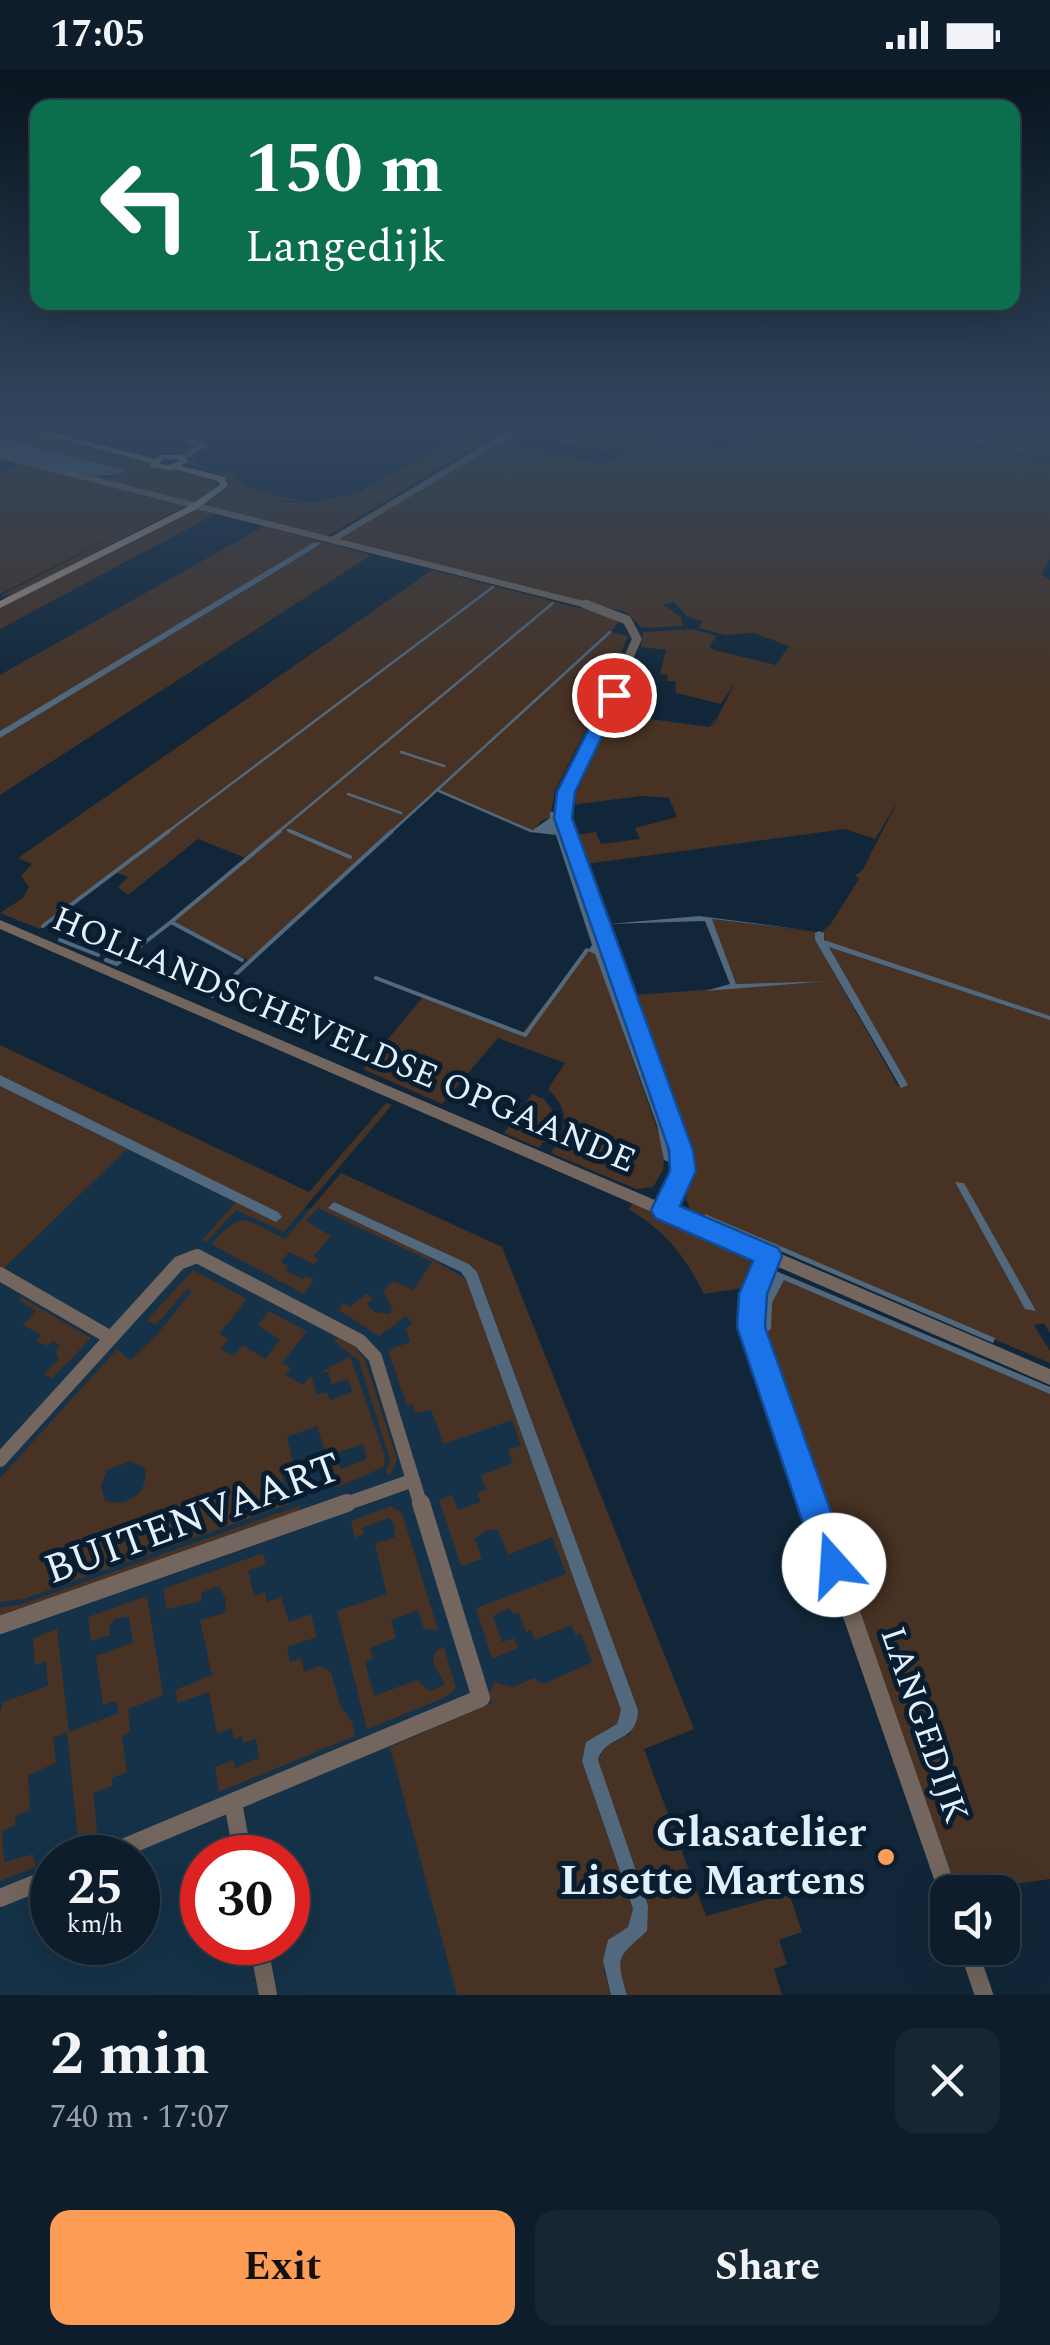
<!DOCTYPE html>
<html lang="en">
<head>
<meta charset="utf-8">
<style>
	:root { --surface:#0d1d2b; --page:#162633; --text:#f1f3f6; --muted:#9aa2a9; --line:#2d3b47; --accent:#fd9c55 }
	body { margin:0; font-family:Spectral,serif; background:var(--page); color:var(--text); height:100vh; display:flex; flex-direction:column; font-size:38px; white-space:nowrap }
	* { box-sizing:border-box; margin:0 }
	p { font-size:32px; color:var(--muted) }
	.icon { flex:none; width:55px; height:55px; fill:none; stroke:currentColor; stroke-width:2; stroke-linecap:round; stroke-linejoin:round }
	.map { position:relative; height:1925px; overflow:hidden }
	.details { display:flex; flex-direction:column; background:var(--surface); flex:1 }
	.details>* { flex:none }
	.banner { position:absolute; left:30px; top:30px; width:990px; height:210px; border-radius:20px; box-shadow:0 10px 40px #0002,0 0 0 2px var(--line); background:#0b6e4f; color:#fff; overflow:hidden }
	.fabs { position:absolute; left:930px; top:1805px; display:grid; gap:20px }
	.fabs a { display:grid; place-items:center; width:90px; height:90px; border-radius:20px; background:var(--surface); box-shadow:0 10px 40px #0002,0 0 0 2px var(--line); font-size:50px }
	.speed { position:absolute; left:30px; top:1765px; display:flex; gap:20px; font-size:50px; font-weight:700; text-align:center }
	.speed>* { display:grid; place-content:center; width:130px; height:130px; border-radius:50%; background:var(--surface); box-shadow:0 10px 40px #0002,0 0 0 2px var(--line); line-height:1 }
	.speed small { font-size:25px; font-weight:400 }
	.speed .limit { border:15px solid #d22; background:#fff; color:#111 }
	.pin { position:absolute; display:grid; place-items:center; width:85px; height:85px; color:#fff; margin:-42px; border:5px solid #fff; border-radius:50%; box-shadow:0 2px 10px #0007 }
	.me { position:absolute; width:110px; margin:-55px; rotate:341deg; stroke-linejoin:round; filter:drop-shadow(0 0 8px #0008) }
	.turn { display:flex; align-items:center; gap:35px; height:210px; padding:0 50px; font-size:45px }
	.turn .icon { width:130px; height:130px; stroke-width:2.5 }
	.turn b { display:block; font-size:70px; line-height:85px }
	.round { display:grid; place-items:center; flex:none; width:105px; height:105px; border-radius:20px; background:var(--page) }
	.overview { display:flex; align-items:center; justify-content:space-between; height:170px; padding:0 50px }
	h1 { font-size:60px; font-weight:700; line-height:75px }
	.primary-button { display:flex; gap:20px; margin-top:auto; padding:20px 50px }
	.primary-button a { flex:1; height:115px; border-radius:20px; background:var(--accent); color:#111; font-size:40px; font-weight:700; line-height:115px; text-align:center }
	.primary-button a+a { background:var(--page); color:var(--text) }
	.status { display:flex; justify-content:space-between; align-items:center; height:70px; padding:0 50px; background:var(--surface); direction:ltr }
	.status svg { height:28px; fill:currentColor }
	.map>svg:first-child { display:block }
	.built { fill:#153248; fill-rule:evenodd }
	.green { fill:#473224; fill-rule:evenodd }
	.water { fill:#51687d }
	.lines { fill:none; stroke-linecap:round; stroke-linejoin:round }
	.stream-far1 { stroke:#51687d; stroke-width:2.5 }
	.stream { stroke:#51687d; stroke-width:4 }
	.minor-far4 { stroke:#72665e; stroke-width:6 }
	.minor-far3 { stroke:#72665e; stroke-width:9 }
	.minor-far2 { stroke:#72665e; stroke-width:11 }
	.minor-far1 { stroke:#72665e; stroke-width:14 }
	.minor { stroke:#72665e; stroke-width:18 }
	.tertiary { fill:#72665e; fill-rule:evenodd }
	.secondary { fill:#9e8b7e; fill-rule:evenodd }
	.route { fill:#1a73e8; stroke:#114b97; stroke-width:2.5 }
	.poi-dot { fill:#fd9c55; stroke:#081d2f; stroke-width:4 }
	.labels { text-anchor:middle; dominant-baseline:central; stroke-width:10; stroke-linejoin:round; paint-order:stroke }
	.street-label { font-size:35px; fill:#e2f0fc; stroke:#081d2f }
	.near-street-label { font-size:42px; fill:#e2f0fc; stroke:#081d2f }
	.near-poi-label { font-size:42px; font-weight:bold; fill:#e2f0fc; stroke:#081d2f; text-anchor:end }
</style>
</head>
<body>
<div class="status"><b>17:05</b><svg viewBox="0 0 49 12"><path d="M0 12V9h3v3zM5 12V6h3v6zM10 12V3h3v9zM15 12V0h3v12zM26 1h20v11H26zM47 4h2v5h-2z"/></svg></div>
<div class="map">
<svg width="1050" height="1925" viewBox="0 0 1050 1925">
	<rect width="100%" height="100%" fill="#112739"/>
	<path class="built" d="M 0,1010 L 272,1144 L 332,1135 L 467,1200 L 632,1647 L 590,1682 L 641,1855 L 610,1881 L 623,1925 L 0,1925 ZM 52,1788 L 138,1788 L 138,1872 L 52,1872 ZM 202,1788 L 288,1788 L 288,1872 L 202,1872 Z"/>
	<path class="green" d="M 0,360 L 25,360 L 148,390 L 155,398 L 182,399 L 216,410 L 217,416 L 194,432 L 0,385 L 0,382 L 108,408 L 125,401 L 0,368 Z
		M 468,360 L 502,360 L 327,466 L 201,434 L 227,419 L 230,412 L 221,404 L 187,393 L 189,385 L 194,387 L 198,395 L 232,405 L 247,418 L 302,431 L 252,431 L 310,433 L 358,423 Z
		M 574,360 L 647,360 L 643,364 L 728,381 L 745,367 L 706,360 L 759,360 L 703,414 L 763,360 L 877,360 L 1050,391 L 1050,489 L 1041,504 L 1050,510 L 1050,1263 L 1044,1253 L 1034,1255 L 1050,1281 L 1050,1293 L 691,1141 L 686,1129 L 690,1091 L 681,1056 L 634,925 L 828,911 L 735,914 L 712,849 L 817,862 L 815,870 L 898,1016 L 907,1015 L 821,862 L 830,855 L 859,809 L 855,805 L 862,801 L 898,731 L 875,769 L 845,759 L 585,794 L 574,765 L 596,762 L 601,774 L 640,769 L 635,758 L 677,747 L 669,728 L 686,729 L 641,726 L 571,735 L 612,644 L 710,657 L 716,646 L 712,658 L 736,611 L 721,634 L 676,623 L 675,611 L 667,611 L 668,605 L 660,604 L 666,580 L 641,577 L 643,562 L 692,559 L 717,566 L 709,576 L 714,580 L 776,595 L 789,576 L 754,563 L 725,565 L 699,558 L 703,551 L 687,547 L 674,532 L 663,535 L 681,547 L 683,556 L 642,558 L 626,542 L 339,469 L 497,372 L 606,394 L 625,380 L 618,374 L 606,380 L 556,372 L 567,368 L 563,367 Z
		M 892,360 L 1050,360 L 1050,388 Z
		M 19,394 L 174,434 L 187,435 L 0,532 L 10,524 L 0,526 L 171,437 L 0,524 L 0,402 Z
		M 195,438 L 215,444 L 0,559 L 0,537 Z
		M 264,456 L 371,485 L 0,725 L 0,668 L 313,479 L 320,471 L 0,661 L 0,605 Z
		M 432,500 L 598,543 L 619,551 L 611,562 L 628,566 L 604,624 L 555,721 L 550,748 L 541,751 L 532,763 L 437,721 L 250,891 L 171,852 L 248,789 L 198,769 L 128,825 L 118,817 L 128,807 L 115,802 L 40,859 L 0,843 L 23,828 L 29,817 L 21,806 L 32,794 L 18,788 Z
		M 587,880 L 595,883 L 665,1081 L 663,1100 L 653,1117 L 636,1119 L 551,1083 C 568,1058 570,1040 548,1019 L 565,993 L 498,968 L 442,1034 L 363,999 L 422,928 L 522,963 Z
		M 0,975 L 309,1122 L 386,1033 L 392,1035 L 284,1162 L 236,1140 L 206,1172 L 202,1170 L 236,1132 L 276,1152 L 282,1147 L 0,1005 Z
		M 0,1016 L 127,1079 L 3,1199 L 0,1197 Z
		M 532,1024 L 544,1029 L 553,1041 L 548,1064 L 539,1078 L 504,1063 Z
		M 341,1103 L 502,1177 L 694,1659 L 644,1679 L 706,1846 L 789,1823 L 802,1862 L 779,1870 L 787,1894 L 774,1899 L 782,1925 L 627,1925 C 615,1885 618,1888 647,1861 L 598,1690 L 605,1677 L 630,1664 L 638,1640 L 477,1202 L 469,1194 L 334,1132 L 466,1209 L 621,1640 L 617,1654 C 601,1663 583,1670 582,1691 L 633,1839 L 628,1857 L 608,1870 L 604,1901 L 611,1925 L 457,1925 L 390,1677 L 492,1633 L 489,1624 L 494,1612 L 513,1617 L 534,1608 L 544,1614 L 592,1592 L 581,1563 L 576,1566 L 571,1555 L 535,1570 L 531,1560 L 526,1562 L 519,1543 L 513,1544 L 510,1538 L 493,1546 L 502,1572 L 514,1568 L 518,1578 L 492,1589 L 476,1538 L 566,1504 L 552,1467 L 508,1485 L 498,1460 L 488,1460 L 475,1469 L 482,1489 L 461,1496 L 439,1430 L 452,1425 L 458,1440 L 480,1432 L 478,1423 L 486,1419 L 481,1405 L 513,1393 L 508,1379 L 521,1376 L 512,1350 L 444,1374 L 431,1340 L 416,1343 L 412,1334 L 407,1336 L 388,1280 L 410,1272 L 406,1258 L 413,1253 L 406,1246 L 379,1266 L 339,1240 L 343,1233 L 350,1237 L 367,1223 L 372,1229 L 367,1233 L 374,1242 L 389,1244 L 393,1239 L 383,1221 L 394,1211 L 413,1220 L 432,1192 L 318,1138 L 306,1151 L 331,1166 L 314,1186 L 319,1189 L 314,1194 L 289,1182 L 281,1192 L 288,1196 L 286,1201 L 303,1209 L 306,1206 L 314,1210 L 304,1224 L 211,1174 C 245,1138 244,1149 285,1169 Z
		M 634,1133 L 743,1182 L 755,1199 L 750,1217 L 704,1224 C 686,1187 664,1159 628,1139 Z
		M 193,1200 L 247,1229 L 219,1264 L 228,1269 L 221,1279 L 233,1286 L 243,1275 L 265,1289 L 280,1270 L 258,1255 L 269,1241 L 307,1261 L 282,1293 L 291,1298 L 286,1305 L 303,1315 L 311,1305 L 317,1325 L 327,1322 L 330,1330 L 352,1322 L 348,1309 L 332,1314 L 328,1302 L 320,1303 L 350,1286 L 385,1386 L 384,1397 L 335,1418 L 329,1396 L 338,1393 L 341,1399 L 367,1389 L 363,1374 L 336,1383 L 334,1378 L 325,1381 L 317,1356 L 287,1367 L 295,1401 L 282,1406 L 289,1434 L 24,1529 L 0,1532 L 0,1408 L 117,1279 L 130,1290 L 155,1267 L 192,1221 L 187,1219 L 156,1255 L 147,1250 ZM 130,1391 L 145,1398 C 149,1423 128,1438 105,1431 L 101,1416 L 107,1400 Z
		M 778,1206 L 1050,1323 L 1050,1809 L 958,1822 L 761,1266 C 758,1248 760,1213 778,1206 Z
		M 23,1228 L 91,1268 L 52,1309 L 44,1304 L 59,1290 L 56,1281 L 60,1276 L 53,1271 L 48,1276 L 36,1271 L 41,1265 L 23,1255 L 36,1241 L 18,1230 Z
		M 339,1268 L 355,1277 L 365,1290 L 397,1389 L 390,1406 L 386,1402 L 390,1390 L 359,1291 L 333,1270 Z
		M 301,1435 L 298,1442 L 0,1546 L 0,1538 L 22,1534 Z
		M 391,1436 L 402,1443 L 438,1560 L 424,1559 L 418,1540 L 391,1550 L 396,1568 L 370,1578 L 373,1588 L 365,1592 L 374,1626 L 417,1610 L 430,1621 L 445,1615 L 433,1592 L 436,1581 L 444,1577 L 456,1618 L 444,1628 L 367,1659 L 337,1541 L 387,1524 L 375,1474 L 395,1467 L 394,1453 L 389,1448 L 362,1458 L 364,1464 L 355,1468 L 351,1451 Z
		M 263,1483 L 266,1494 L 248,1501 L 254,1526 L 265,1522 L 267,1532 L 281,1527 L 289,1552 L 311,1544 L 317,1567 L 287,1577 L 290,1592 L 301,1588 L 304,1602 L 319,1596 L 331,1602 L 340,1635 L 352,1652 L 355,1666 L 219,1722 L 215,1697 L 233,1690 L 235,1698 L 259,1688 L 256,1669 L 243,1673 L 242,1666 L 234,1669 L 231,1658 L 217,1664 L 209,1622 L 178,1633 L 175,1620 L 212,1605 L 200,1550 L 225,1543 L 226,1530 L 219,1516 L 201,1523 L 202,1531 L 167,1539 L 163,1519 Z
		M 147,1526 L 163,1625 L 128,1639 L 130,1662 L 122,1666 L 127,1702 L 112,1708 L 112,1716 L 93,1723 L 98,1770 L 79,1778 L 67,1662 L 53,1668 L 56,1693 L 28,1705 L 30,1740 L 15,1746 L 15,1756 L 2,1761 L 4,1792 L 33,1784 L 36,1797 L 0,1811 L 0,1643 L 3,1632 L 48,1616 L 46,1591 L 35,1595 L 33,1568 L 57,1559 L 69,1662 L 118,1643 L 116,1631 L 103,1635 L 96,1586 L 133,1573 L 129,1547 L 116,1548 L 109,1555 L 110,1565 L 91,1571 L 88,1547 Z"/>
	<path class="water" d="M 0,368 L 126,400 C 101,417 30,389 0,382 Z
		M 322,472 L 313,479 L 0,668 L 0,661 L 313,473 Z
		M 550,742 L 554,742 L 666,1068 L 669,1092 L 664,1090 L 657,1055 L 595,884 L 588,881 L 592,875 L 556,765 L 530,762 L 550,748 Z
		M 699,846 L 805,860 L 712,849 L 736,914 L 829,911 L 705,921 L 730,914 L 705,851 L 608,854 Z
		M 819,861 L 824,863 L 824,870 L 1050,946 L 1050,950 L 829,877 L 908,1015 L 901,1018 L 815,870 L 815,863 Z
		M 0,1005 L 278,1142 L 282,1147 L 276,1152 L 0,1016 Z
		M 955,1112 L 964,1113 L 1036,1241 L 1025,1239 Z
		M 334,1132 L 469,1194 L 477,1202 L 638,1640 C 637,1675 607,1663 598,1690 L 648,1836 L 647,1861 C 618,1888 615,1885 627,1925 L 611,1925 L 603,1891 L 608,1870 L 628,1857 L 633,1839 L 582,1691 L 586,1672 L 617,1654 L 621,1640 L 466,1209 L 461,1202 L 328,1138 Z
		M 705,1144 L 995,1268 L 993,1273 L 704,1148 Z
		M 776,1201 L 1050,1317 L 1050,1324 L 784,1210 L 772,1233 L 771,1259 L 767,1262 L 761,1258 L 768,1217 Z"/>
	<g class="lines">
		<path class="stream-far1" d="M 401,682 L 444,696
			M 439,721 L 531,761
			M 348,724 L 401,743
			M 288,760 L 296,763
			M 166,763 L 493,517
			M 277,763 L 553,533
			M 390,763 L 610,562"/>
		<path class="stream" d="M 290,761 L 350,787
			M 43,856 L 169,761
			M 60,870 L 98,885
			M 106,890 L 117,894 L 171,852
			M 242,890 L 171,852 L 280,761
			M 376,908 L 525,965 L 587,880
			M 212,926 L 392,761"/>
		<path class="minor-far4" d="M 0,386 L 595,537
			M 182,388 L 203,375 L 190,372
			M 332,470 L 515,360"/>
		<path class="minor-far3" d="M 570,763 L 563,742 L 566,723 L 637,569 L 627,550 L 585,534"/>
		<path class="minor-far2" d="M 570,761 L 673,1057"/>
		<path class="minor-far1" d="M 664,1140 L 683,1101 L 672,1054
			M 769,1186 L 753,1224 L 751,1257 L 813,1436
			M 0,1204 L 111,1268
			M 0,1390 L 179,1193 L 197,1186 L 360,1271 L 375,1287 L 421,1436
			M 340,1436 L 411,1411"/>
		<path class="minor" d="M 813,1433 L 948,1822
			M 0,1555 L 347,1433
			M 233,1732 L 243,1788
			M 99,1788 L 481,1628 L 421,1433
			M 0,1828 L 52,1807
			M 258,1872 L 268,1925
			M 968,1878 L 984,1925"/>
		<path class="tertiary" d="M 0,850 L 1050,1299 L 1050,1315 L 0,859 Z"/>
		<path class="secondary" d="M 28,360 L 41,360 L 155,389 L 162,385 L 183,385 L 189,391 L 181,396 L 225,407 L 228,416 L 195,440 L 0,538 L 0,531 L 189,436 L 220,415 L 218,411 L 175,399 L 170,400 L 150,397 L 151,393 ZM 164,389 L 178,389 L 180,391 L 169,395 L 159,394 Z"/>
	</g>
	<linearGradient id="sky" x2="0" y2="1"><stop stop-color="#09151f"/><stop offset="0.57" stop-color="#32475f"/><stop offset="1" stop-color="#32475f" stop-opacity="0"/></linearGradient>
	<rect width="1050" height="629" fill="url(#sky)"/>
	<path class="route" d="M 614,620 L 622,625 L 575,722 L 572,748 L 693,1080 L 696,1101 L 680,1136 L 778,1178 L 782,1186 L 767,1224 L 765,1257 L 850,1495 L 845,1507 L 834,1512 L 822,1507 L 817,1495 L 737,1257 L 739,1224 L 753,1191 L 655,1148 L 651,1140 L 670,1101 L 669,1080 L 554,748 L 557,722 L 606,625 Z"/>
	<circle class="poi-dot" cx="886" cy="1787" r="10"/>
	<g class="labels">
		<g class="street-label">
			<text transform="translate(344 970) rotate(23)">HOLLANDSCHEVELDSE OPGAANDE</text>
			<text transform="translate(924 1655) rotate(71)">LANGEDIJK</text>
		</g>
		<g class="near-street-label">
			<text transform="translate(193 1449) rotate(-20)">BUITENVAART</text>
		</g>
		<g class="near-poi-label">
			<text x="866" y="1763">Glasatelier<tspan x="866" dy="48">Lisette Martens</tspan></text>
		</g>
	</g>
</svg>
<div class="fabs">
<a><svg class="icon" aria-label="sound" viewBox="0 0 24 24"><path d="M4 9h4l5-4v14l-5-4H4zM17 9q2 3 0 6"/></svg></a>
</div>
<div class="speed"><div>25<small>km/h</small></div><div class="limit">30</div></div>
<div class="pin" style="left:614px;top:625px;background:#d93025"><svg class="icon" aria-label="arrive" viewBox="0 0 24 24"><path d="M6 21V4h12l-3 4 3 4H6"/></svg></div>
<svg class="me" style="left:834px;top:1495px" viewBox="-20 -20 40 40"><circle r="19" fill="#fff"/><path d="M0-13L10 11 0 6-10 11z" fill="#1a73e8"/></svg>
<div class="banner">
<div class="turn"><svg class="icon" aria-label="left" viewBox="0 0 24 24"><path d="M17 20v-9H6M10 6l-5 5 5 5"/></svg><div><b>150 m</b>Langedijk</div></div>
</div>
</div>
<section class="details">
<div class="overview"><div><h1>2 min</h1><p>740 m · 17:07</p></div><a class="round"><svg class="icon" aria-label="close" viewBox="0 0 24 24"><path d="M6 6l12 12M18 6L6 18"/></svg></a></div>
<div class="primary-button"><a>Exit</a><a>Share</a></div>
</section>
</body>
</html>
